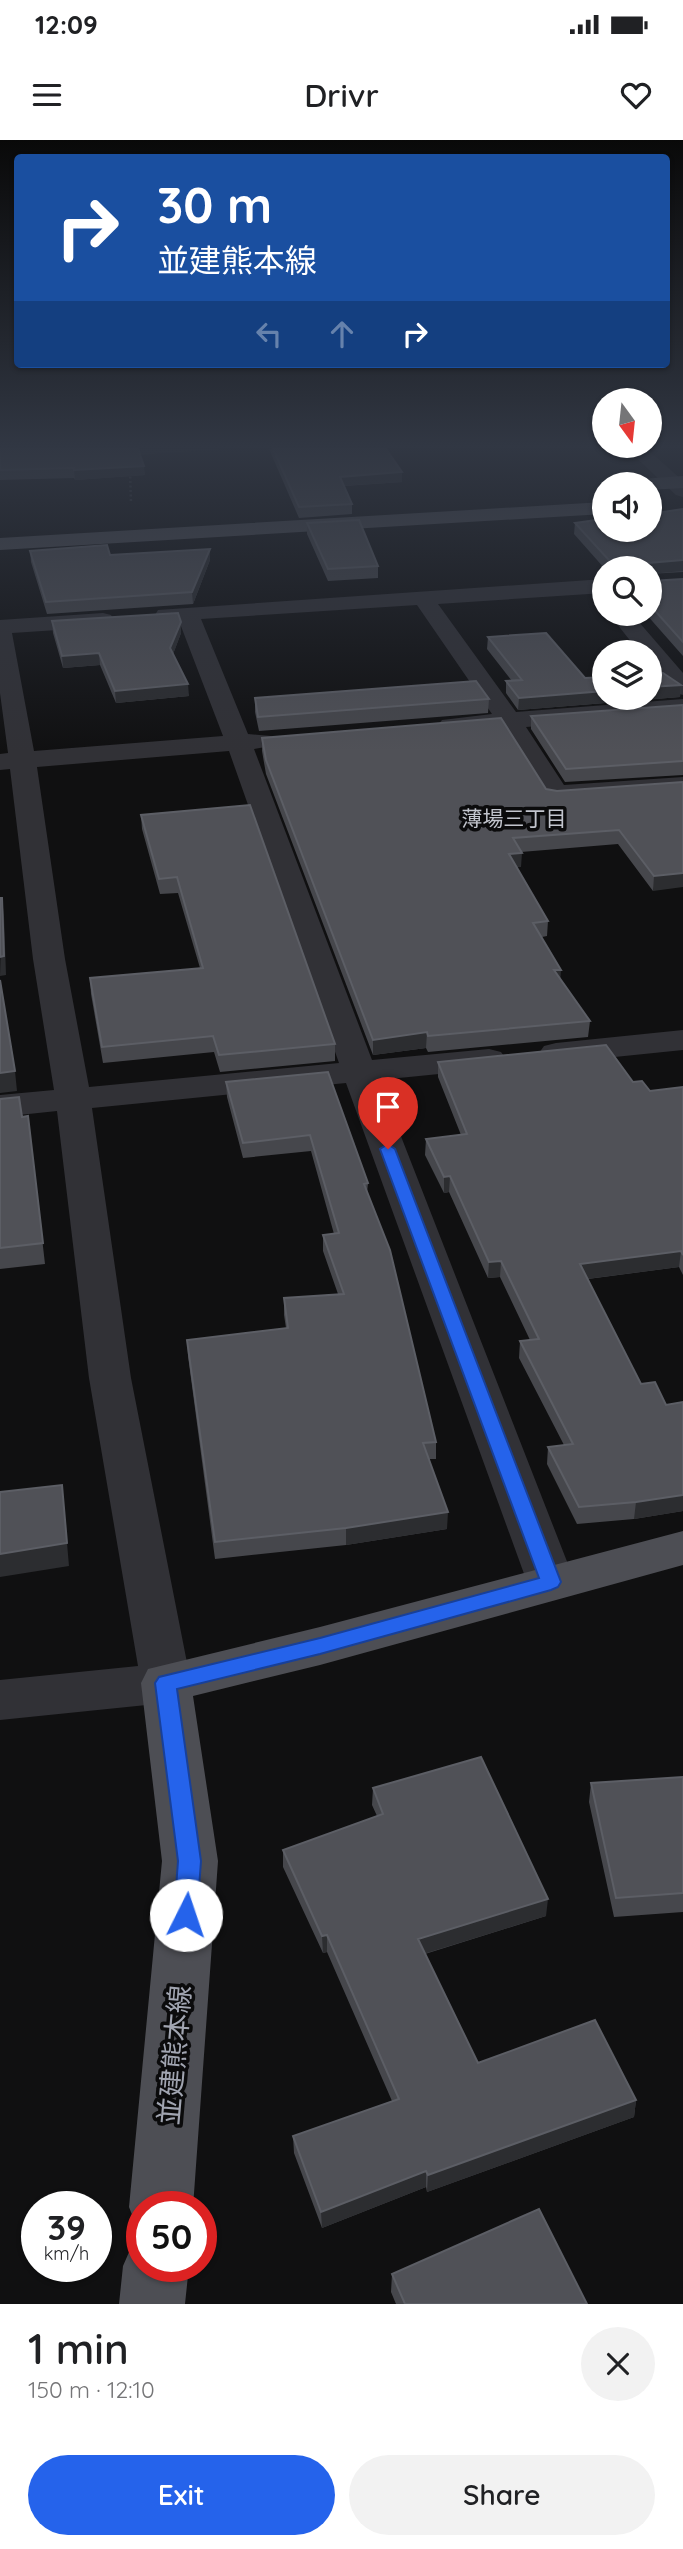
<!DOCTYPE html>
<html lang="en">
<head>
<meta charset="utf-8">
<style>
	:root { --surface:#fff; --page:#f2f2f2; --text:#202124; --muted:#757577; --accent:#2563eb }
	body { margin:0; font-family:Quicksand,"Noto Sans JP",sans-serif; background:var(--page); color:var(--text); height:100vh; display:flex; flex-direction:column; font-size:26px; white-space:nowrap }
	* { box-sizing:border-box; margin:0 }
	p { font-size:23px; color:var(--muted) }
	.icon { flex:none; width:38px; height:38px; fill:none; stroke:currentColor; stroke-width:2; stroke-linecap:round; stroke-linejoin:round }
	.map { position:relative; height:2164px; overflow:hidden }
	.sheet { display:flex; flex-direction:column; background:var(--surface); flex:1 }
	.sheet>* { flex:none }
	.banner { position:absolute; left:14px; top:14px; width:656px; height:214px; border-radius:7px; box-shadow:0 2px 5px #0004; background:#1a4fa0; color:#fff; overflow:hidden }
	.needle { width:46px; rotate:165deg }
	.tools { position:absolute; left:592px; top:248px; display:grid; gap:14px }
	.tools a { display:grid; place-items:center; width:70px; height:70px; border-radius:50%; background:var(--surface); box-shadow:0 2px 5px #0004; font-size:35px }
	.speed { position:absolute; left:21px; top:2051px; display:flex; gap:14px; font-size:35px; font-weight:700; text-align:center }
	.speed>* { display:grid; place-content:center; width:91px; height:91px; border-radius:50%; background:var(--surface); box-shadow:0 2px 5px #0004; line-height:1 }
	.speed small { font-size:18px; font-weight:400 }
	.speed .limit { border:10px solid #d22; background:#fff; color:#111 }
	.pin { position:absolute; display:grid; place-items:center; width:60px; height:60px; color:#fff; margin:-72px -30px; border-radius:50% 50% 50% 0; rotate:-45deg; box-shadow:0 0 7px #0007 }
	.pin .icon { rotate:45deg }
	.me { position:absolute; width:77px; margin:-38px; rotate:4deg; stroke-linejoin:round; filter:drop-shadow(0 0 5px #0008) }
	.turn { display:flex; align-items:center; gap:24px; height:147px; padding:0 28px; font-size:32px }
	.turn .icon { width:91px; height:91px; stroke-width:2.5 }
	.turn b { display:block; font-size:49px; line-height:60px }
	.lanes { display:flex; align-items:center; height:66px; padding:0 28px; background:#0003; justify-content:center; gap:35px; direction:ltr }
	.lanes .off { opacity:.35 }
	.round { display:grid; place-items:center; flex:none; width:74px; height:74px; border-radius:37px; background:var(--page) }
	.overview { display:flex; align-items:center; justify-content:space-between; height:119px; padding:0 28px }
	h1 { font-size:42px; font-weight:600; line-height:52px }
	.primary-button { display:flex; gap:14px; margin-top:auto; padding:14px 28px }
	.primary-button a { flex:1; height:80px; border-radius:42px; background:var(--accent); color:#fff; font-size:28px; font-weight:600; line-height:80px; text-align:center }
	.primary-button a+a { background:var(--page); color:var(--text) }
	.status { display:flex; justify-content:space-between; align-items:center; height:49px; padding:0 35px; background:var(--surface); direction:ltr }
	.status svg { height:19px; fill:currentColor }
	header { display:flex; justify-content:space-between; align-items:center; height:91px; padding:0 28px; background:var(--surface); font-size:32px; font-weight:600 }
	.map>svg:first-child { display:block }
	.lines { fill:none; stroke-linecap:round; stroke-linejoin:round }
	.path { stroke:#37383c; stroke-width:2.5; stroke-dasharray:2 2.5; stroke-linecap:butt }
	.minor { fill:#313136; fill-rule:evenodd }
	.major { fill:#4d4e54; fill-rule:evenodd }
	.wall { fill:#46474c }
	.shaded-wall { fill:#2c2d30 }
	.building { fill:#505157; stroke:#5c5e65; stroke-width:2 }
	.route { fill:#2563eb; stroke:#184099; stroke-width:2 }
	.labels { text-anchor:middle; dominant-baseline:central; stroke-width:7; stroke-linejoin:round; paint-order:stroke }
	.far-neighbourhood-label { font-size:21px; fill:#c2c5cd; stroke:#0b0b0c }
	.near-street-label { font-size:28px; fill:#a1a5b1; stroke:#0b0b0c }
</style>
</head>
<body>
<div class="status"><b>12:09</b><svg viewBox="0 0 49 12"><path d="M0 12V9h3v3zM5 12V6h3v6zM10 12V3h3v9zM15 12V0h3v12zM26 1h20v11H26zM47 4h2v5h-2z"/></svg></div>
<header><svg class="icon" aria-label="menu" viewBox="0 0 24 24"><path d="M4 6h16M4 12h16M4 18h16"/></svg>Drivr<svg class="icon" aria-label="heart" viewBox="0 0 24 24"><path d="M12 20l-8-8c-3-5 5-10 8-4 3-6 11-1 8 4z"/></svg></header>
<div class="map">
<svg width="683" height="2164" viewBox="0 0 683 2164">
	<rect width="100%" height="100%" fill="#101011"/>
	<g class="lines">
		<path class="path" d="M 130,332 L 131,362"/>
		<path class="minor" d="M 627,309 L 647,309 L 683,341 L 683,357 L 676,355 Z
			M 604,439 L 604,453 L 438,464 L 516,572 L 683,559 L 683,575 L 526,587 L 564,645 L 683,637 L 683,653 L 556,662 L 546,660 L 502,589 L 451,593 L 442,590 L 438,585 L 442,580 L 492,574 L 417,465 L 201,479 L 248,594 L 271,596 L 275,601 L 271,606 L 254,609 L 372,920 L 489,909 L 501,912 L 506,919 L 501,926 L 489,929 L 379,940 L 575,1442 L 568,1455 L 551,1460 L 534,1455 L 527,1442 L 346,943 L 92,968 L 131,1238 L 191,1543 L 184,1557 L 166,1563 L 0,1580 L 0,1540 L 138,1526 L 89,1238 L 57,971 L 0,977 L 0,955 L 54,950 L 33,819 L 10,629 L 0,630 L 0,614 L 8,613 L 0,553 L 0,480 L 103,473 L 111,475 L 114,480 L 111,485 L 103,487 L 12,493 L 34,611 L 223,596 L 179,481 L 158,480 L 155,475 L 158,470 ZM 229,611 L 339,923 L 89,947 L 65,819 L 37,627 Z
			M 609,474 L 632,474 L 683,533 L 683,555 C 667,551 649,529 649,513 L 640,513 Z
			M 683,890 L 683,910 L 556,923 L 544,920 L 539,913 L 544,906 L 556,903 Z"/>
		<path class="major" d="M 683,336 L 683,348 L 649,350 L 649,345 L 632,345 L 641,339 Z
			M 604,362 L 604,374 L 0,410 L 0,398 Z
			M 683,1391 L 683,1425 L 320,1525 L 193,1556 L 218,1721 L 193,2067 L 142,2067 L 142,2091 L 138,2090 L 129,2067 L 162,1721 L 141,1543 L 148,1529 L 320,1487 Z
			M 142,2099 L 142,2126 L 189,2126 L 185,2164 L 119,2164 L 123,2126 L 133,2103 Z"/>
	</g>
	<path class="wall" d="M 0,309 L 140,315 L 145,335 L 75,340 L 74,338 L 0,340 Z
		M 269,309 L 386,309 L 402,342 L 344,346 L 352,364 L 352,374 L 299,378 Z
		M 683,369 L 683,432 L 649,434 L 649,429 L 605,429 L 574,394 L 575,383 Z
		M 307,383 L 378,426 L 378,438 L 328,441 L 307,394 Z
		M 210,409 L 210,420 L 193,464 L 47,474 L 31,422 L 30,411 L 110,415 Z
		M 683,439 L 683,516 L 646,474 L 649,474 L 649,440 L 650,441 Z
		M 52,481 L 181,493 L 173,514 L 189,556 L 116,563 L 100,525 L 63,528 L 53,493 Z
		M 488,497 L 585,538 L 681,545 L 680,557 L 518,570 L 506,553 L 506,541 L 512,541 L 487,509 Z
		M 255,558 L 489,559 L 488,573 L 259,591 L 255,572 Z
		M 683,565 L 683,635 L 565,642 L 531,589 L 531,576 Z
		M 262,598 L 557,651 L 683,642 L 653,751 L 618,704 L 521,712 L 521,727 L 517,727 L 548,781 L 547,796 L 542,797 L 560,839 L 590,881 L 588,897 L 428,912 L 426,908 L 373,915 L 266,634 L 262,611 Z
		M 141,675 L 335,904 L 335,921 L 220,932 L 214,912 L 103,923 L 91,854 L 90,838 L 200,828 L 178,753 L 160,754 L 142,689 Z
		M 438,922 L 633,942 L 650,951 L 683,947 L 683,1135 L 679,1127 L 588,1139 L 641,1244 L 666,1265 L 683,1262 L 683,1371 L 634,1379 L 577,1384 L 547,1324 L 548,1307 L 564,1305 L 519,1218 L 520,1201 L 530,1200 L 500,1137 L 488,1138 L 449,1052 L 444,1053 L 425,1015 L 426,999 L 461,995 L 438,937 Z
		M 328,932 L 368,1043 L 367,1053 L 436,1302 L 436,1319 L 429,1319 L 447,1389 L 346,1405 L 215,1419 L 188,1216 L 187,1200 L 286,1188 L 284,1175 L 284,1158 L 338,1154 L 323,1111 L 323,1095 L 334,1094 L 311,1011 L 243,1018 L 227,957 L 226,942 Z
		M 0,959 L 22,977 L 28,976 L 45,1124 L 0,1129 Z
		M 683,1637 L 683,1772 L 614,1777 L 589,1662 L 591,1643 Z
		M 373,1648 L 546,1776 L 425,1814 L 478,1923 L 636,1960 L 634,1977 L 427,2052 L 426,2047 L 322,2088 L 294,2013 L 293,1996 L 392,1961 L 327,1812 L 323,1813 L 283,1727 L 283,1710 L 377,1676 L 372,1665 Z
		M 392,2134 L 587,2164 L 396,2164 L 391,2152 Z"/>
	<path class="shaded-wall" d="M 137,309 L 222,309 L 137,315 Z
		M 144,326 L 145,335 L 75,340 L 74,330 Z
		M 402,332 L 402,342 L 340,346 L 340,337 Z
		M 210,409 L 210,420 L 193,464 L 192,452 Z
		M 683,420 L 683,431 L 649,434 L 649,429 L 648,429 L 648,423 Z
		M 181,482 L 181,493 L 171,520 L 170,508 Z
		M 99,513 L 100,525 L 63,528 L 62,516 Z
		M 188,544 L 189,556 L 116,563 L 115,551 Z
		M 681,545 L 680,557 L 518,570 L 519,558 L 604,551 L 604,558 L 649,558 L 649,547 Z
		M 522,713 L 521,727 L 508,728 L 509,714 Z
		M 683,733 L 683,747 L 653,751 L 654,736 Z
		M 2,758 L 4,776 L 6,835 L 0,836 Z
		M 554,830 L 561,830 L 560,845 Z
		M 427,892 L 426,908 L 373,915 L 373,900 Z
		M 15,931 L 17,951 L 0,953 L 0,933 Z
		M 450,1036 L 449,1052 L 444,1053 L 444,1037 Z
		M 681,1111 L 679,1127 L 579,1140 L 580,1124 Z
		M 501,1121 L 500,1137 L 488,1138 L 489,1122 Z
		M 62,1345 L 69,1426 L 0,1437 L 0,1414 Z
		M 683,1355 L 683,1371 L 634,1379 L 636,1362 Z
		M 448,1372 L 447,1389 L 346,1405 L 346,1388 Z
		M 548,1759 L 546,1776 L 417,1816 L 418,1799 Z
		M 327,1795 L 327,1812 L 323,1813 L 322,1796 Z
		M 636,1960 L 634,1977 L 427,2052 L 428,2035 Z
		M 426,2031 L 426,2047 L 322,2088 L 321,2072 Z"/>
	<path class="building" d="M 0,309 L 138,309 L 144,326 L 74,330 L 74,328 L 0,330 Z
		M 273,309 L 386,309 L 402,332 L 340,337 L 352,364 L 299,367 Z
		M 683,369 L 683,420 L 648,423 L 648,429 L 617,429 L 575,383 L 604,379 L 604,390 L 649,390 L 649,374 Z
		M 359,380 L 378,426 L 328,429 L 307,383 Z
		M 107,405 L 110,415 L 210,409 L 192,452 L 46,462 L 30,411 Z
		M 683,439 L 683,502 L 649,464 L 649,440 L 650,441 Z
		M 178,473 L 181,482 L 170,508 L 188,544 L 115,551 L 99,513 L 62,516 L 52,481 Z
		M 546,493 L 585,538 L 604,537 L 604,551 L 519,558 L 506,541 L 522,540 L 488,497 Z
		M 663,533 L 681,545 L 649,547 L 649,534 Z
		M 476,541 L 489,559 L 258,577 L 255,558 Z
		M 683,565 L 683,621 L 566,629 L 531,576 Z
		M 501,578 L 546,649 L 557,651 L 683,642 L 683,733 L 654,736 L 619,690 L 513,698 L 522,713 L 509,714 L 548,781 L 533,783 L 561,830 L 554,830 L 590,881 L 428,896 L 427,892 L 373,900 L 266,620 L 262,598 Z
		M 250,665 L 335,904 L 219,915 L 213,896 L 102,907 L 90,838 L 203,828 L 177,737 L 159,739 L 141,675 Z
		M 0,758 L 2,758 L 4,816 L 0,817 Z
		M 0,840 L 15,931 L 0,933 Z
		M 606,905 L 633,942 L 642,941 L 650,951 L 683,947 L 683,1115 L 681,1111 L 580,1124 L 641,1244 L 655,1242 L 666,1265 L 683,1262 L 683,1355 L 636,1362 L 579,1367 L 548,1307 L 573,1304 L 520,1201 L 539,1199 L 501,1121 L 489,1122 L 450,1036 L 444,1037 L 426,999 L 467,994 L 438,922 Z
		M 328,932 L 368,1043 L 364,1044 L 390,1110 L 436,1302 L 423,1303 L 448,1372 L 346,1388 L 215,1402 L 187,1200 L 288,1188 L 284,1158 L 344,1154 L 323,1095 L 339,1093 L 310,995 L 243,1003 L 226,942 Z
		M 19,957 L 22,977 L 28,976 L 43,1103 L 0,1108 L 0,959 Z
		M 62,1345 L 67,1403 L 0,1414 L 0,1352 Z
		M 481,1617 L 548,1759 L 418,1799 L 478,1923 L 595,1880 L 636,1960 L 428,2035 L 426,2031 L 321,2072 L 293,1996 L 399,1959 L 327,1795 L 322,1796 L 283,1710 L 383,1674 L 373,1648 Z
		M 683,1637 L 683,1753 L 616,1758 L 591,1643 Z
		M 539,2069 L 587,2164 L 405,2164 L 392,2134 Z"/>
	<linearGradient id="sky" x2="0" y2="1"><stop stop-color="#090909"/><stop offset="0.5" stop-color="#313743"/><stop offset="1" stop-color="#313743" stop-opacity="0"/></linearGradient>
	<rect width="683" height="612" fill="url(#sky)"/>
	<path class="route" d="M 388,1004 L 395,1009 L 561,1442 L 558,1447 L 551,1450 L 320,1514 L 177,1549 L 201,1721 L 197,1775 L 194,1782 L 186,1785 L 177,1782 L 174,1775 L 178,1721 L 155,1543 L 159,1537 L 320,1498 L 539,1438 L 380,1009 Z"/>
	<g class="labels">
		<g class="far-neighbourhood-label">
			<text x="514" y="678">薄場三丁目</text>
		</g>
		<g class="near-street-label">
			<text transform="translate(174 1915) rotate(-85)">並建熊本線</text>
		</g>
	</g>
</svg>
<div class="tools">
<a><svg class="needle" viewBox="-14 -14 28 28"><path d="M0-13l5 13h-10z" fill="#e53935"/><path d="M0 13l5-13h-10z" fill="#757577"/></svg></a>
<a><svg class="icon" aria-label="sound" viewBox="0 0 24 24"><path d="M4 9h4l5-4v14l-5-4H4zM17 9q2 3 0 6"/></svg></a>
<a><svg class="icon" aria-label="search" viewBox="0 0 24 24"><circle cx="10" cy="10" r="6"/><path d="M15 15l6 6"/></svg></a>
<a><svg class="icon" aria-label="layers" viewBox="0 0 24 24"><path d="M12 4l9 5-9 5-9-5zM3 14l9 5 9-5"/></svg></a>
</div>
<div class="speed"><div>39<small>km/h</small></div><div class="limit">50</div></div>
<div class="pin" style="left:388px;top:1009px;background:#d93025"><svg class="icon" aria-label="arrive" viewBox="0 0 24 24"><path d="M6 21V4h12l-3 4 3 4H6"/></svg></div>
<svg class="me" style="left:186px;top:1775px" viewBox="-20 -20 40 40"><circle r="19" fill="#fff"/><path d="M0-13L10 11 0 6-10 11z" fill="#2563eb"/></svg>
<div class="banner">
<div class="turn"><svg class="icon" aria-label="right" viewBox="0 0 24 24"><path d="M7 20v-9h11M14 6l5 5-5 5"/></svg><div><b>30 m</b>並建熊本線</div></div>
<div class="lanes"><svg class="icon off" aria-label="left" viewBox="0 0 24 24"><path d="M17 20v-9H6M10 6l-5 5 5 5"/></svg><svg class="icon off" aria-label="ahead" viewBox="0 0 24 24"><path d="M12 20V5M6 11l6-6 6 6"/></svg><svg class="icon" aria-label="right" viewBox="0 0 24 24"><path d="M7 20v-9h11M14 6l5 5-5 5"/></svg></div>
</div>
</div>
<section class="sheet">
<div class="overview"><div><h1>1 min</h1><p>150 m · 12:10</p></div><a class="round"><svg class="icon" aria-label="close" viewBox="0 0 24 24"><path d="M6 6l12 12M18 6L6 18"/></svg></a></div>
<div class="primary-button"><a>Exit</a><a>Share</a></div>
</section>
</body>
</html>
